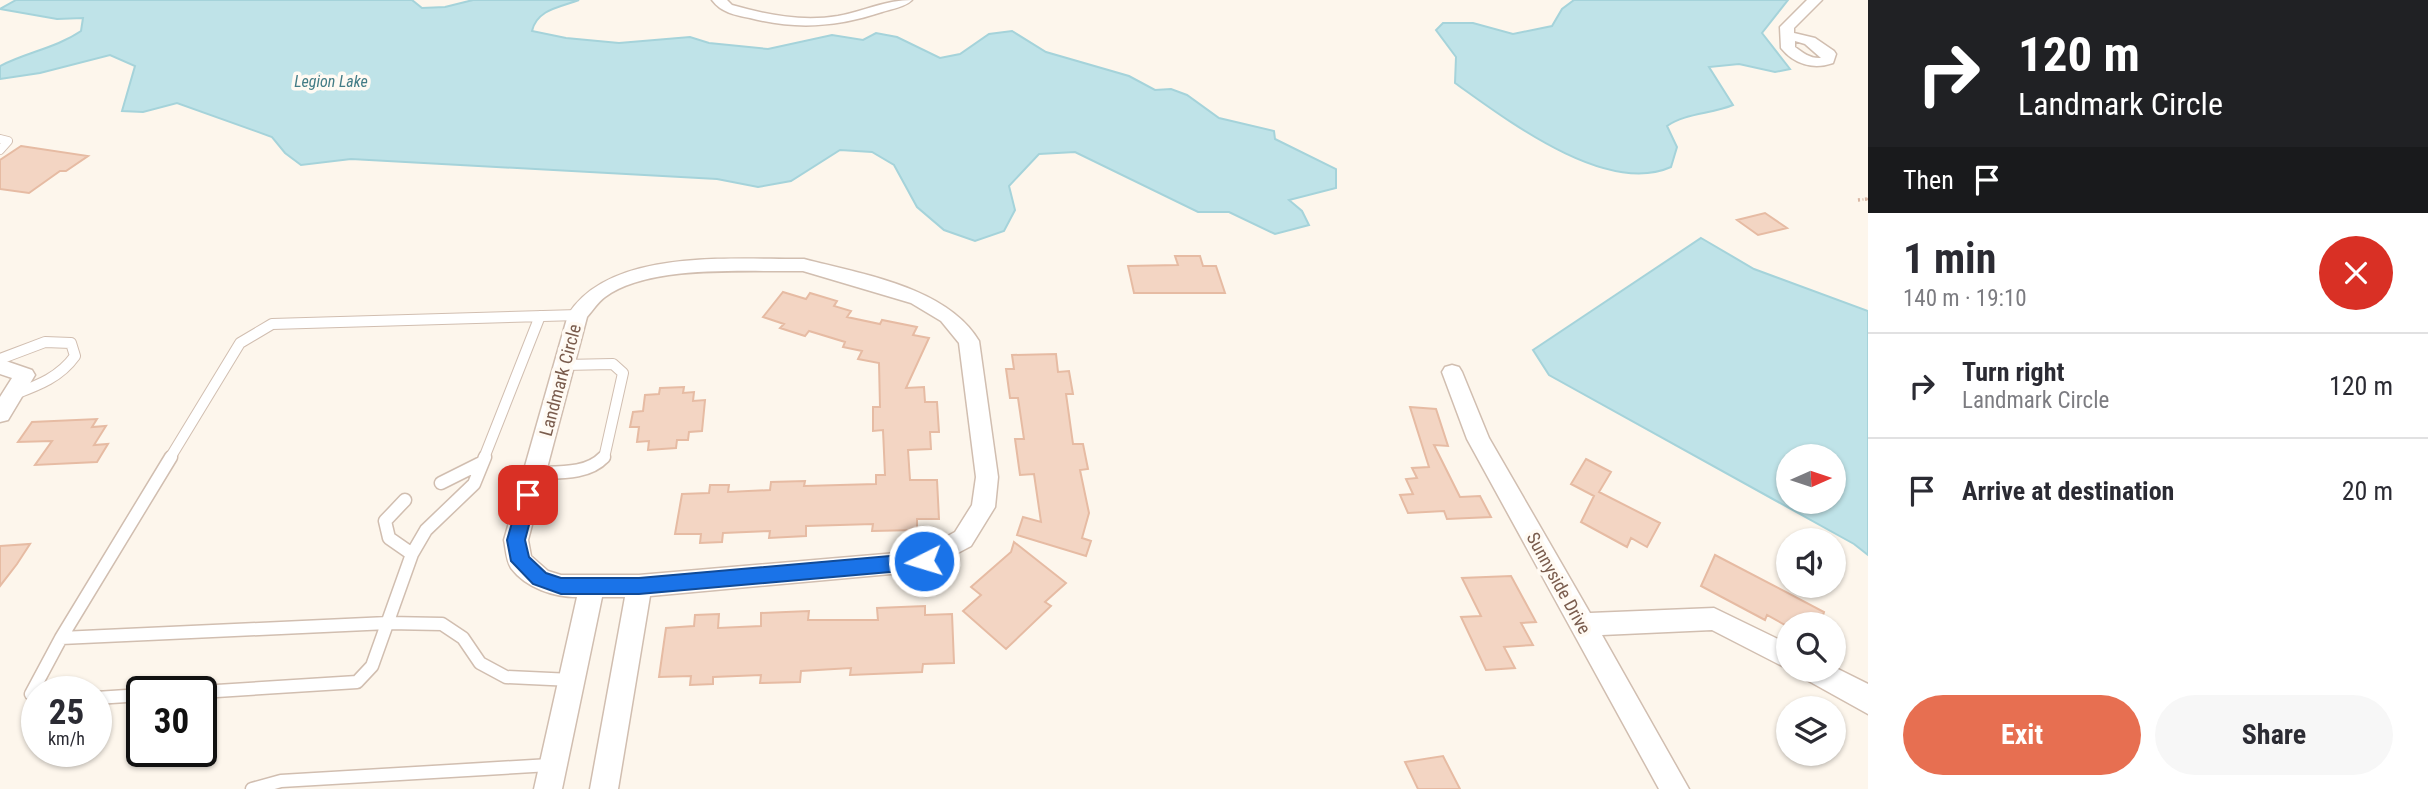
<!DOCTYPE html>
<html lang="en">
<head>
<meta charset="utf-8">
<style>
	:root { --surface:#fff; --page:#f7f7f7; --text:#2b2b33; --muted:#7c7c81; --line:#e1e1e2; --accent:#e76f51 }
	body { margin:0; font-family:"Roboto Condensed",sans-serif; background:var(--page); color:var(--text); height:100vh; display:flex; flex-direction:column; font-size:26px; white-space:nowrap }
	* { box-sizing:border-box; margin:0 }
	p { font-size:23px; color:var(--muted) }
	.icon { flex:none; width:38px; height:38px; fill:none; stroke:currentColor; stroke-width:2; stroke-linecap:round; stroke-linejoin:round }
	.map { position:relative; flex:1; overflow:hidden }
	.panel { display:flex; flex-direction:column; background:var(--surface); width:560px }
	.panel>* { flex:none }
	.hud { background:#202124; color:#fff; overflow:hidden }
	.needle { width:46px; rotate:87deg }
	.fabs { position:absolute; left:1776px; top:444px; display:grid; gap:14px }
	.fabs a { display:grid; place-items:center; width:70px; height:70px; border-radius:50%; background:var(--surface); box-shadow:0 2px 5px #0004; font-size:35px }
	.speed { position:absolute; left:21px; top:676px; display:flex; gap:14px; font-size:35px; font-weight:700; text-align:center }
	.speed>* { display:grid; place-content:center; width:91px; height:91px; border-radius:50%; background:var(--surface); box-shadow:0 2px 5px #0004; line-height:1 }
	.speed small { font-size:18px; font-weight:400 }
	.speed .limit { border:4px solid #111; border-radius:10px; background:#fff; color:#111 }
	.pin { position:absolute; display:grid; place-items:center; width:60px; height:60px; color:#fff; margin:-30px; border-radius:14px; box-shadow:0 4px 10px #0006 }
	.me { position:absolute; width:77px; margin:-38px; rotate:265deg; stroke-linejoin:round; filter:drop-shadow(0 0 5px #0008) }
	.turn { display:flex; align-items:center; gap:24px; height:147px; padding:0 35px; font-size:32px }
	.turn .icon { width:91px; height:91px; stroke-width:2.5 }
	.turn b { display:block; font-size:49px; line-height:60px }
	.then { display:flex; align-items:center; height:66px; padding:0 35px; background:#0003; gap:14px; font-size:26px }
	.round { display:grid; place-items:center; flex:none; width:74px; height:74px; border-radius:37px; background:var(--page) }
	.head { display:flex; align-items:center; justify-content:space-between; height:119px; padding:0 35px }
	h1 { font-size:42px; font-weight:700; line-height:52px }
	.cta { display:flex; gap:14px; margin-top:auto; padding:14px 35px }
	.cta a { flex:1; height:80px; border-radius:42px; background:var(--accent); color:#fff; font-size:28px; font-weight:700; line-height:80px; text-align:center }
	.cta a+a { background:var(--page); color:var(--text) }
	ul { padding:0; list-style:none }
	li { display:flex; align-items:center; gap:21px; height:105px; padding:0 35px; border-top:2px solid var(--line) }
	li div { flex:1 }
	li b { display:block; font-size:26px }
	li em { font-style:normal }
	main { display:flex; flex:1; min-height:0 }
	.map>svg:first-child { display:block }
	.water { fill:#bfe3e8; stroke:#a5d3da; stroke-width:2; fill-rule:evenodd }
	.building { fill:#f3d5c3; stroke:#e6bba3; stroke-width:2 }
	.lines { fill:none; stroke-linecap:round; stroke-linejoin:round }
	.service-far2-casing { stroke:#d1beb0; stroke-width:10 }
	.service-far1-casing { stroke:#d1beb0; stroke-width:12 }
	.service-casing { stroke:#d1beb0; stroke-width:15 }
	.minor-casing { stroke:#d1beb0; stroke-width:3 }
	.path-far1 { stroke:#d9b8a5; stroke-width:2.5; stroke-dasharray:1 3.5; stroke-linecap:butt }
	.path { stroke:#d9b8a5; stroke-width:3.5; stroke-dasharray:2 5; stroke-linecap:butt }
	.service-far2 { stroke:#fff; stroke-width:8 }
	.service-far1 { stroke:#fff; stroke-width:10 }
	.service { stroke:#fff; stroke-width:12 }
	.minor { fill:#fff; fill-rule:evenodd }
	.route { fill:#1a73e8; stroke:#114b97; stroke-width:2 }
	.labels { text-anchor:middle; dominant-baseline:central; stroke-width:7; stroke-linejoin:round; paint-order:stroke }
	.far-water-label { font-size:16px; font-style:italic; fill:#437c86; stroke:#fffaf3 }
	.street-label { font-size:18px; fill:#7a5c4d; stroke:#fffaf3 }
</style>
</head>
<body>
<main>
<div class="map">
<svg width="1868" height="789" viewBox="0 0 1868 789">
	<rect width="100%" height="100%" fill="#fdf6ec"/>
	<path class="water" d="M 16,0 L 412,0 L 422,8 L 445,7 L 473,0 L 579,0 C 561,7 537,9 532,31 L 566,38 L 619,43 L 690,37 L 709,43 L 768,49 L 832,35 L 863,40 L 876,33 L 897,37 L 940,58 L 960,54 L 989,34 L 1012,31 L 1046,52 L 1129,76 L 1155,90 L 1171,89 L 1187,95 L 1219,118 L 1274,131 L 1275,139 L 1336,169 L 1336,188 L 1289,200 L 1302,211 L 1309,225 L 1275,234 L 1229,212 L 1198,212 L 1075,152 L 1039,154 L 1009,186 L 1015,210 L 1004,231 L 975,241 L 944,230 L 917,207 L 894,165 L 872,152 L 840,150 L 791,181 L 758,187 L 717,179 L 351,159 L 301,165 L 285,153 L 272,137 L 177,103 L 143,112 L 122,111 L 135,66 L 110,55 L 40,73 L 0,79 L 0,66 C 27,52 56,48 81,31 L 83,18 L 57,19 L 0,9 Z
		M 1574,0 L 1788,0 L 1762,33 L 1790,69 L 1775,72 L 1739,64 L 1709,67 L 1733,105 C 1712,114 1685,113 1667,126 L 1677,147 L 1671,167 C 1606,196 1507,120 1455,83 L 1456,57 L 1436,30 L 1443,23 L 1473,23 L 1513,34 L 1552,26 L 1562,9 Z
		M 1701,238 L 1754,269 L 1868,311 L 1868,555 L 1854,544 L 1549,375 L 1533,350 ZM 1788,457 L 1834,457 L 1834,502 L 1788,502 Z"/>
	<path class="building" d="M 21,146 L 88,156 L 66,171 L 60,171 L 29,193 L 0,189 L 0,160 Z
		M 1765,213 L 1787,228 L 1758,235 L 1737,220 Z
		M 1175,256 L 1200,256 L 1203,266 L 1216,266 L 1225,293 L 1134,293 L 1128,266 L 1178,265 Z
		M 783,292 L 806,299 L 810,293 L 837,301 L 834,306 L 851,311 L 847,317 L 880,324 L 882,320 L 917,327 L 913,335 L 929,338 L 906,388 L 924,387 L 925,402 L 937,402 L 939,432 L 930,432 L 931,449 L 908,450 L 910,480 L 937,480 L 939,519 L 917,519 L 917,530 L 872,531 L 873,524 L 806,526 L 806,536 L 769,538 L 770,531 L 723,533 L 722,542 L 700,543 L 701,534 L 675,534 L 682,494 L 709,493 L 710,485 L 729,485 L 728,492 L 770,490 L 771,482 L 805,481 L 804,486 L 876,484 L 876,475 L 885,475 L 883,430 L 873,431 L 873,407 L 880,407 L 879,363 L 858,359 L 862,351 L 843,347 L 845,342 L 809,331 L 805,336 L 780,328 L 784,324 L 763,317 Z
		M 1056,354 L 1058,372 L 1069,371 L 1073,394 L 1066,394 L 1073,444 L 1083,444 L 1088,469 L 1080,470 L 1089,513 L 1082,538 L 1091,541 L 1086,556 L 1017,535 L 1023,517 L 1041,522 L 1034,474 L 1020,475 L 1015,439 L 1024,439 L 1018,398 L 1010,398 L 1006,369 L 1014,369 L 1012,355 Z
		M 684,387 L 683,393 L 694,392 L 693,401 L 705,400 L 702,431 L 689,432 L 688,440 L 677,440 L 676,448 L 648,450 L 649,441 L 637,442 L 639,427 L 630,427 L 633,412 L 643,411 L 645,395 L 659,394 L 660,388 Z
		M 1410,407 L 1436,409 L 1448,446 L 1434,445 L 1460,497 L 1480,496 L 1491,517 L 1447,519 L 1444,511 L 1408,513 L 1400,495 L 1413,494 L 1406,479 L 1417,478 L 1412,468 L 1429,467 Z
		M 97,419 L 92,427 L 106,426 L 94,445 L 108,444 L 97,462 L 35,465 L 52,441 L 18,442 L 32,422 Z
		M 1586,459 L 1611,472 L 1599,492 L 1660,523 L 1647,547 L 1631,538 L 1627,547 L 1581,522 L 1594,496 L 1571,484 Z
		M 1014,542 L 1066,583 L 1045,602 L 1051,606 L 1006,649 L 963,611 L 981,595 L 971,587 L 1011,552 Z
		M 30,544 L 17,564 L 0,586 L 0,546 Z
		M 1715,555 L 1824,612 L 1820,625 L 1785,625 L 1767,615 L 1765,620 L 1701,586 Z
		M 1511,576 L 1536,622 L 1521,623 L 1533,645 L 1504,647 L 1515,668 L 1486,670 L 1461,617 L 1481,616 L 1462,578 Z
		M 925,606 L 925,615 L 952,614 L 954,663 L 923,664 L 922,672 L 850,675 L 851,668 L 801,671 L 800,682 L 760,683 L 761,675 L 713,677 L 713,684 L 690,685 L 691,676 L 659,677 L 666,628 L 694,626 L 695,615 L 719,614 L 718,628 L 761,626 L 761,613 L 809,611 L 808,620 L 878,620 L 877,608 Z
		M 1443,756 L 1460,789 L 1418,789 L 1405,762 Z"/>
	<g class="lines">
		<g class="service-far2-casing">
			<path id="service-far2" d="M 0,139 L 8,141 L 0,150"/>
		</g>
		<g class="service-far1-casing">
			<path id="service-far1" d="M 0,359 L 45,342 L 71,343 L 75,356 C 60,377 39,385 15,394
				M 564,365 L 613,364 L 623,373 L 604,458
				M 170,458 L 240,343 L 272,324 L 578,315
				M 484,458 L 540,316"/>
		</g>
		<g class="service-casing">
			<path id="service" d="M 171,457 L 61,638 L 388,623 L 442,624 L 463,638 L 480,663 L 506,677 L 572,680
				M 534,473 C 558,472 587,475 604,457
				M 441,483 L 483,462
				M 405,500 L 385,521 L 389,538 L 412,554
				M 201,692 L 357,682 L 372,666 L 412,554 L 426,530 L 474,484 L 485,457
				M 37,697 L 31,694 L 61,638
				M 96,698 L 142,695
				M 252,789 L 281,781 L 550,765"/>
		</g>
		<g class="minor-casing">
			<path id="minor" d="M 712,0 L 727,0 L 732,5 C 767,15 802,22 838,16 C 864,11 886,0 912,0 C 905,7 892,9 882,12 C 837,27 796,30 750,18 C 735,15 722,13 712,0 Z
				M 1807,0 L 1822,0 L 1794,28 L 1794,33 L 1815,38 L 1834,51 L 1836,54 L 1833,63 C 1813,70 1794,64 1781,48 L 1780,27 ZM 1795,41 L 1805,44 L 1821,58 C 1811,59 1803,53 1795,47 Z
				M 804,259 C 861,274 947,287 979,341 L 998,477 L 995,507 L 971,546 L 924,571 L 650,596 L 618,789 L 590,789 L 625,597 L 602,597 L 562,789 L 534,789 L 577,597 C 554,597 526,588 511,568 C 506,560 506,549 504,540 L 568,315 C 610,247 735,260 804,259 ZM 803,271 L 911,303 L 941,321 L 959,343 L 976,477 L 972,505 L 955,532 L 920,551 L 639,575 L 561,575 L 548,571 L 531,556 L 528,540 L 587,317 C 593,310 598,302 605,297 C 650,264 749,272 803,271 Z
				M 0,359 L 32,370 L 35,375 L 8,420 L 0,422 L 0,397 L 12,378 L 0,374 Z
				M 1452,365 L 1459,367 L 1462,372 L 1489,438 L 1590,613 L 1714,608 L 1788,644 L 1788,669 L 1712,630 L 1602,635 L 1689,789 L 1659,789 L 1467,439 L 1442,372 L 1445,367 Z
				M 1834,667 L 1868,684 L 1868,714 L 1805,679 L 1801,670 L 1834,670 Z"/>
		</g>
		<path class="path-far1" d="M 1858,200 L 1868,199"/>
		<path class="path" d="M 1858,200 L 1867,199"/>
		<use href="#service-far2" class="service-far2"/>
		<use href="#service-far1" class="service-far1"/>
		<use href="#service" class="service"/>
		<use href="#minor" class="minor"/>
	</g>
	<path class="route" d="M 528,488 L 535,490 L 537,495 L 525,540 L 529,557 L 546,573 L 561,578 L 639,578 L 924,553 L 930,556 L 933,561 L 930,567 L 924,569 L 639,594 L 561,594 L 533,584 L 511,561 L 507,540 L 520,495 L 522,490 Z"/>
	<g class="labels">
		<g class="far-water-label">
			<text x="331" y="81">Legion Lake</text>
		</g>
		<g class="street-label">
			<text transform="translate(560 380) rotate(-75)">Landmark Circle</text>
			<text transform="translate(1559 583) rotate(61)">Sunnyside Drive</text>
		</g>
	</g>
</svg>
<div class="fabs">
<a><svg class="needle" viewBox="-14 -14 28 28"><path d="M0-13l5 13h-10z" fill="#e53935"/><path d="M0 13l5-13h-10z" fill="#7c7c81"/></svg></a>
<a><svg class="icon" aria-label="sound" viewBox="0 0 24 24"><path d="M4 9h4l5-4v14l-5-4H4zM17 9q2 3 0 6"/></svg></a>
<a><svg class="icon" aria-label="search" viewBox="0 0 24 24"><circle cx="10" cy="10" r="6"/><path d="M15 15l6 6"/></svg></a>
<a><svg class="icon" aria-label="layers" viewBox="0 0 24 24"><path d="M12 4l9 5-9 5-9-5zM3 14l9 5 9-5"/></svg></a>
</div>
<div class="speed"><div>25<small>km/h</small></div><div class="limit">30</div></div>
<div class="pin" style="left:528px;top:495px;background:#d93025"><svg class="icon" aria-label="arrive" viewBox="0 0 24 24"><path d="M6 21V4h12l-3 4 3 4H6"/></svg></div>
<svg class="me" style="left:924px;top:561px" viewBox="-20 -20 40 40"><circle r="17" fill="#1a73e8" stroke="#fff" stroke-width="3"/><path d="M0-11L8 9 0 5-8 9z" fill="#fff"/></svg>
</div>
<section class="panel">
<div class="hud">
<div class="turn"><svg class="icon" aria-label="right" viewBox="0 0 24 24"><path d="M7 20v-9h11M14 6l5 5-5 5"/></svg><div><b>120 m</b>Landmark Circle</div></div>
<div class="then">Then<svg class="icon" aria-label="arrive" viewBox="0 0 24 24"><path d="M6 21V4h12l-3 4 3 4H6"/></svg></div>
</div>
<div class="head"><div><h1>1 min</h1><p>140 m · 19:10</p></div><a class="round" style="background:#d93025;color:#fff"><svg class="icon" aria-label="close" viewBox="0 0 24 24"><path d="M6 6l12 12M18 6L6 18"/></svg></a></div>
<ul>
<li><svg class="icon" aria-label="right" viewBox="0 0 24 24"><path d="M7 20v-9h11M14 6l5 5-5 5"/></svg><div><b>Turn right</b><p>Landmark Circle</p></div><em>120 m</em></li>
<li><svg class="icon" aria-label="arrive" viewBox="0 0 24 24"><path d="M6 21V4h12l-3 4 3 4H6"/></svg><div><b>Arrive at destination</b></div><em>20 m</em></li>
</ul>
<div class="cta"><a>Exit</a><a>Share</a></div>
</section>
</main>
</body>
</html>
